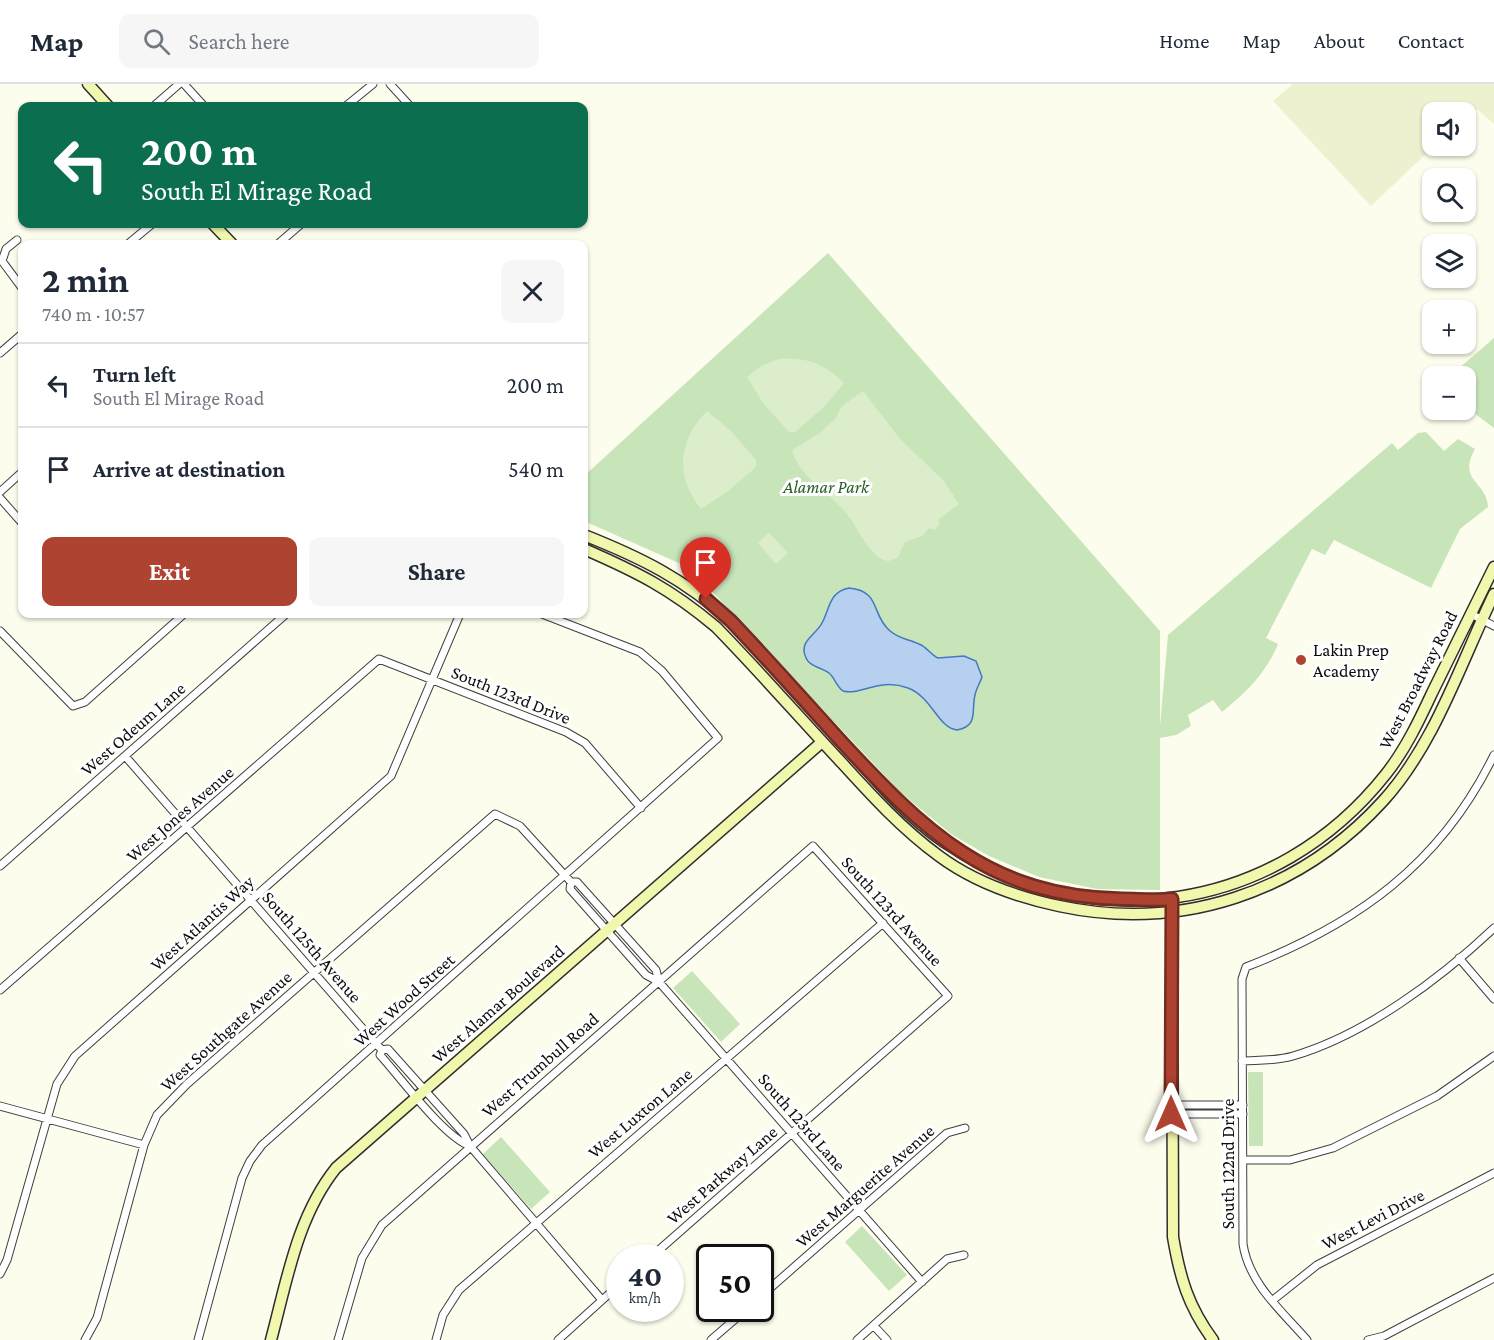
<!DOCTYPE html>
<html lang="en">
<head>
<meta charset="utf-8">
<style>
	:root { --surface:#fff; --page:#f6f6f7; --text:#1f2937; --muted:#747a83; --line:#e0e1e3; --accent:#af4331 }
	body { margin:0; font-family:"Crimson Pro",serif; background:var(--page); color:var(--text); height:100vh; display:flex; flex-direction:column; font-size:22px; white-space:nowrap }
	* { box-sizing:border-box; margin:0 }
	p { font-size:20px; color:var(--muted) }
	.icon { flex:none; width:33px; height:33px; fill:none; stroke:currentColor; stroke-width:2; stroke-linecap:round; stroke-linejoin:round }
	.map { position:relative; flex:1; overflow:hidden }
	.panel { position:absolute; left:18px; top:156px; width:570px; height:378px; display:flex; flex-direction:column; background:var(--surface); border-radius:12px; box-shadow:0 2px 4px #0004 }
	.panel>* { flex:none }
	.hud { position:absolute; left:18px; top:18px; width:570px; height:126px; border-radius:12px; box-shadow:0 2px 4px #0004; background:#0b6e4f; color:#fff; overflow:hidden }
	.buttons { position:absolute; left:1422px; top:18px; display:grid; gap:12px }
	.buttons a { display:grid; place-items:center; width:54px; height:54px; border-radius:12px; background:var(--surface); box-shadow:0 2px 4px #0004; font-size:30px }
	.speed { position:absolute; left:606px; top:1160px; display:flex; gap:12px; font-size:30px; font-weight:700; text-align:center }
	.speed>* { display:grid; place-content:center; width:78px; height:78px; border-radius:50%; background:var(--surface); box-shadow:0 2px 4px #0004; line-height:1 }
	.speed small { font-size:15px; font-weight:400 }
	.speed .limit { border:3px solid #111; border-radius:9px; background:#fff; color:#111 }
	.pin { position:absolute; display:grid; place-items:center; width:51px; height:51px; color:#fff; margin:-62px -26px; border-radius:50% 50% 50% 0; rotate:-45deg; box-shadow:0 0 6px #0007 }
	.pin .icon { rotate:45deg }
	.me { position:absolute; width:66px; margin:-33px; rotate:0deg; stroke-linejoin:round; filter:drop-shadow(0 0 4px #0008) }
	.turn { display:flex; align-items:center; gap:21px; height:126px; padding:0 24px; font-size:27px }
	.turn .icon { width:78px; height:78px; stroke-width:2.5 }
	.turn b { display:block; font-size:42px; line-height:51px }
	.round { display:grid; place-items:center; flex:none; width:63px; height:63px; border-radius:12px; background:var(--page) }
	.summary { display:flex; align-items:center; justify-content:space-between; height:102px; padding:0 24px }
	h1 { font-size:36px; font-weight:700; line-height:45px }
	.button { display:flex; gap:12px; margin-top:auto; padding:12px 24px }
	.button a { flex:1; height:69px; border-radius:12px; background:var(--accent); color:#fff; font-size:24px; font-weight:700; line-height:69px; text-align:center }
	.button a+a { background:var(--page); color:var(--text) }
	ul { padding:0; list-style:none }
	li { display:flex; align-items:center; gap:18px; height:84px; padding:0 24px; border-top:2px solid var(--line) }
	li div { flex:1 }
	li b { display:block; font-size:22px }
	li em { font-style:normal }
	header { display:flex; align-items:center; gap:36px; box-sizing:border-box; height:84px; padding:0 30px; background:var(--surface); border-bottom:2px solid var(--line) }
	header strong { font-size:28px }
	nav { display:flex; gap:33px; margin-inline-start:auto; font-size:21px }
	.search { width:420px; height:54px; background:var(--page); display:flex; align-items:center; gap:15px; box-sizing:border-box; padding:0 21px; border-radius:12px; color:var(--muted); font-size:22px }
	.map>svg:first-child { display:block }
	.farmland { fill:#eef1d0 }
	.green { fill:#c8e5ba }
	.pitch { fill:#dbedcb }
	.water { fill:#b7d0f0; stroke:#4478c0; stroke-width:1.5 }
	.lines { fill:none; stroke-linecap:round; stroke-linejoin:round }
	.street-casing { stroke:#3f3f3f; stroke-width:9 }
	.secondary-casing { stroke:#2e2e2e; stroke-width:13 }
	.street { stroke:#fff; stroke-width:7 }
	.secondary { stroke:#f2f7ae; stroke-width:10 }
	.route-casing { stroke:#722c20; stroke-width:15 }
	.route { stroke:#af4331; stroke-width:10 }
	.poi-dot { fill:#af4331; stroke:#fff; stroke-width:2 }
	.labels { text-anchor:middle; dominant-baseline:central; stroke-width:6; stroke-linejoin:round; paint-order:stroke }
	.park-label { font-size:18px; font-style:italic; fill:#245e23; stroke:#fff }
	.poi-label { font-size:18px; fill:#0c0c0c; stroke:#fff; text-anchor:start }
	.street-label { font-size:18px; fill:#0c0c0c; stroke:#fff }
</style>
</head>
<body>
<header>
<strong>Map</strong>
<div class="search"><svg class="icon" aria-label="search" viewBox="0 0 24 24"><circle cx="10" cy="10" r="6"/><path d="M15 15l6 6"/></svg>Search here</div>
<nav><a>Home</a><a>Map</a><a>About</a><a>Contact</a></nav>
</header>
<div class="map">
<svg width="1494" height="1256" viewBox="0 0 1494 1256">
	<rect width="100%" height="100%" fill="#fdfded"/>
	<path class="farmland" d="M 1293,0 L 1494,0 L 1494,40 L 1477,25 L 1466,32 L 1466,28 L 1432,28 L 1434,62 L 1371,122 L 1273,17 Z"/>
	<path class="green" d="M 828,169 L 1160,547 L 1160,642 L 1168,551 L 1392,359 L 1398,366 L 1418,349 L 1426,348 L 1444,367 L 1458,355 L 1475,365 C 1457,398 1487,397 1488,423 L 1460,445 L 1431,504 L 1334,456 L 1325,471 L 1312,465 L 1266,554 L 1278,560 C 1267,588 1245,610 1222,628 L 1213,616 L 1188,631 L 1191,642 L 1176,651 L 1160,654 L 1160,806 L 1097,805 L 1039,793 L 989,772 L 951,750 L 900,708 L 690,484 L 584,437 L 584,392 Z
		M 1494,254 L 1494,344 L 1466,323 L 1466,292 L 1450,292 Z
		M 692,887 L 740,940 L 721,958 L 673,904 Z
		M 1248,988 L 1263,988 L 1263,1062 L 1249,1062 Z
		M 501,1053 L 550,1108 L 531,1125 L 483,1070 Z
		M 862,1142 L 907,1191 L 889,1207 L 845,1158 Z"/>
	<path class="pitch" d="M 779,275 C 805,273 825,279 844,299 L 824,323 L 795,348 L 789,348 L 763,319 L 747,293 L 761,282 Z
		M 863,307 L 900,355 L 943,396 L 959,420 L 939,435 L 939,441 L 934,446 L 929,444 L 922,452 L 905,458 L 898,473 L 889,477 C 871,476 858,444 847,430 C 829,408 800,394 792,366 L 820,349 L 836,334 L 842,322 Z
		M 707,327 L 731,347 L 756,376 L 756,383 L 727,408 L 701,425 C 675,393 678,356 707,327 Z
		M 769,449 L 788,469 L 776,480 L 758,459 Z"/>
	<path class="water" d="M 849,504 C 881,507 871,530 889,546 C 898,555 909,555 919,560 C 927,563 931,571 938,574 L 964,572 L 976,577 L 982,593 C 980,599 976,605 975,611 C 971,627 979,642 957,646 C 938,644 932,613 908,604 C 879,593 860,612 843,607 C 836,602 835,594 829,589 C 821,583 810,583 806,574 C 798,557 816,551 822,539 C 830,524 829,508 849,504 Z"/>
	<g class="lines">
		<g class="street-casing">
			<path id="street" d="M 184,0 L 204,22
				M 390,0 L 410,22
				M 154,22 L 179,0
				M 346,22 L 373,0
				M 17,156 L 6,165 L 2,177 L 22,204
				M 128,160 L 152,140
				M 278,160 L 301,140
				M 0,269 L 22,250
				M 0,408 L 22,388
				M 0,414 L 22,439
				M 1471,530 L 1494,542
				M 0,547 L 73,622 L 85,618 L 184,530
				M 125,672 L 377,961 L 382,966 L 380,971 C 401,994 443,1052 470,1062
				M 0,782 L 286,530
				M 571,798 L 570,805 L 646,891 L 659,898 L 922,1198
				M 1459,874 L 1494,915
				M 0,906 L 379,575 L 566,648 L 585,659 L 641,724
				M 382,966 L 388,965 L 464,1050 L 470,1062 L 602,1216
				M 1242,977 C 1259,976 1277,977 1293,972 C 1365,951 1440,895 1494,844
				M 1171,1021 L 1243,1021
				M 0,1022 L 144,1061
				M 1171,1030 L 1243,1030
				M 1243,1076 L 1290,1076 L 1333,1064 L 1437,1012 L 1494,972
				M 0,1190 L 7,1176 L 57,1000 L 75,972 L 391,692 L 460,530
				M 760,1213 L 947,1049 L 965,1044
				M 1273,1216 L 1317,1181 L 1494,1089
				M 874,1242 L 887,1256
				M 85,1256 L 97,1234 L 144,1061 L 157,1031 L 187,1000 L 495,730 L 520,742 L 571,798 L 577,798 L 656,886 L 659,898
				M 198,1256 L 242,1094 L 250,1077 L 262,1061 L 718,654 L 662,587 L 640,568 L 542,530
				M 338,1256 L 362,1174 L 382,1141 L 813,762 L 948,912 L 651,1173
				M 436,1256 L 443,1231 L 459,1206 L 883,839
				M 558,1256 L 620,1200
				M 711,1256 L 748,1224
				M 857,1256 L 947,1175 L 964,1171
				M 1307,1256 C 1282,1227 1249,1200 1243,1160 L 1242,895 L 1246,883 C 1357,840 1441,780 1494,671
				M 1368,1256 L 1384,1252 L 1494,1194"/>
		</g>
		<g class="secondary-casing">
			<path id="secondary" d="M 88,0 L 108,22
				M 213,140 L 232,160
				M 584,451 C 642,474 684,495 731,537 C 769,578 807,619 844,660 C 874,694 906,732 944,758 C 1090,856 1276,829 1386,690 C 1405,666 1419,637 1432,609 C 1453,567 1473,525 1494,483
				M 584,465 C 637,488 671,505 716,543 C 759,587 799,633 841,678 C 872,712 902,745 939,772 C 974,798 1017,813 1059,822 C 1181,848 1299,809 1383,717 C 1435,660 1461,578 1494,510
				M 1172,825 L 1173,1153 C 1180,1194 1188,1222 1213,1256
				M 271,1256 C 287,1196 297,1133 336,1084 L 822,658"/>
		</g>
		<use href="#street" class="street"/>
		<use href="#secondary" class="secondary"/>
	</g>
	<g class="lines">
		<g class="route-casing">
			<path id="route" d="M 706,515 L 731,537 C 768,576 803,615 839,655 C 923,746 990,813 1122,815 C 1138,815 1156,817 1172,815 L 1171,1030"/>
		</g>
		<use href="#route" class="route"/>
	</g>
	<circle class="poi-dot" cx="1301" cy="576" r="6"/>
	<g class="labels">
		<g class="park-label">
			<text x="826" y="403">Alamar Park</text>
		</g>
		<g class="poi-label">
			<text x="1313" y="566">Lakin Prep<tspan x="1313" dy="21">Academy</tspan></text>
		</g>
		<g class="street-label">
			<text transform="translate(1418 596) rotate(-63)">West Broadway Road</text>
			<text transform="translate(511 611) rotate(22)">South 123rd Drive</text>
			<text transform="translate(133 645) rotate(-41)">West Odeum Lane</text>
			<text transform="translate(180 730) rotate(-41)">West Jones Avenue</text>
			<text transform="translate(892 827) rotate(48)">South 123rd Avenue</text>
			<text transform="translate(202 839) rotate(-42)">West Atlantis Way</text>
			<text transform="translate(312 863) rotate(49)">South 125th Avenue</text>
			<text transform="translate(404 916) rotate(-42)">West Wood Street</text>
			<text transform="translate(498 920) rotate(-41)">West Alamar Boulevard</text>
			<text transform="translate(226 947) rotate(-42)">West Southgate Avenue</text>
			<text transform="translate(540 981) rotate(-41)">West Trumbull Road</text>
			<text transform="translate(640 1029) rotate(-40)">West Luxton Lane</text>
			<text transform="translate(802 1038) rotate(49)">South 123rd Lane</text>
			<text transform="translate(1228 1080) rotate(-90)">South 122nd Drive</text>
			<text transform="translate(722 1091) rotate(-41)">West Parkway Lane</text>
			<text transform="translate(865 1102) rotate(-41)">West Marguerite Avenue</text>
			<text transform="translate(1373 1135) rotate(-27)">West Levi Drive</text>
		</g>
	</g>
</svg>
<div class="buttons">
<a><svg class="icon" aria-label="sound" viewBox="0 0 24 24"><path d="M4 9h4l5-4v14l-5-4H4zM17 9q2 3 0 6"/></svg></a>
<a><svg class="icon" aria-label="search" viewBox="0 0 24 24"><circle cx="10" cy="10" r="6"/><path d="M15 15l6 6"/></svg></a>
<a><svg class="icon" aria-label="layers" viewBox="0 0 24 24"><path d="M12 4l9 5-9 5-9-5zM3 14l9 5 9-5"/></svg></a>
<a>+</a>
<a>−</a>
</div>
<div class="speed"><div>40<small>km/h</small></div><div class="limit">50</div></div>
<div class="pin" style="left:706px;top:515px;background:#d93025"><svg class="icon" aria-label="arrive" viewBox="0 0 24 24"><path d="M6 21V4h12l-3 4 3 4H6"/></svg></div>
<svg class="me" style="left:1171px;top:1030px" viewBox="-20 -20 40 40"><path d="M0-17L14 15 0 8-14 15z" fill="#af4331" stroke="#fff" stroke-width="4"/></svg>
<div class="hud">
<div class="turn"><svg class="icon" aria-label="left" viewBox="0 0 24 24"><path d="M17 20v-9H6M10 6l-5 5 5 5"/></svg><div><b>200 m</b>South El Mirage Road</div></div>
</div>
<section class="panel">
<div class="summary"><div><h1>2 min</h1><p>740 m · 10:57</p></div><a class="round"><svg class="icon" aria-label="close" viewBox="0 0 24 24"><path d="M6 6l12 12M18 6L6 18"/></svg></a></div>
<ul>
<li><svg class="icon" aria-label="left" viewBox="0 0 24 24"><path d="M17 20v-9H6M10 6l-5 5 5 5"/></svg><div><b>Turn left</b><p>South El Mirage Road</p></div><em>200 m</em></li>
<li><svg class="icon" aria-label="arrive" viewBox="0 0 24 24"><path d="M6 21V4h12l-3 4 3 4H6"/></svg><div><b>Arrive at destination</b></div><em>540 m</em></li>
</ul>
<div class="button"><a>Exit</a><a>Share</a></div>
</section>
</div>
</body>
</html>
